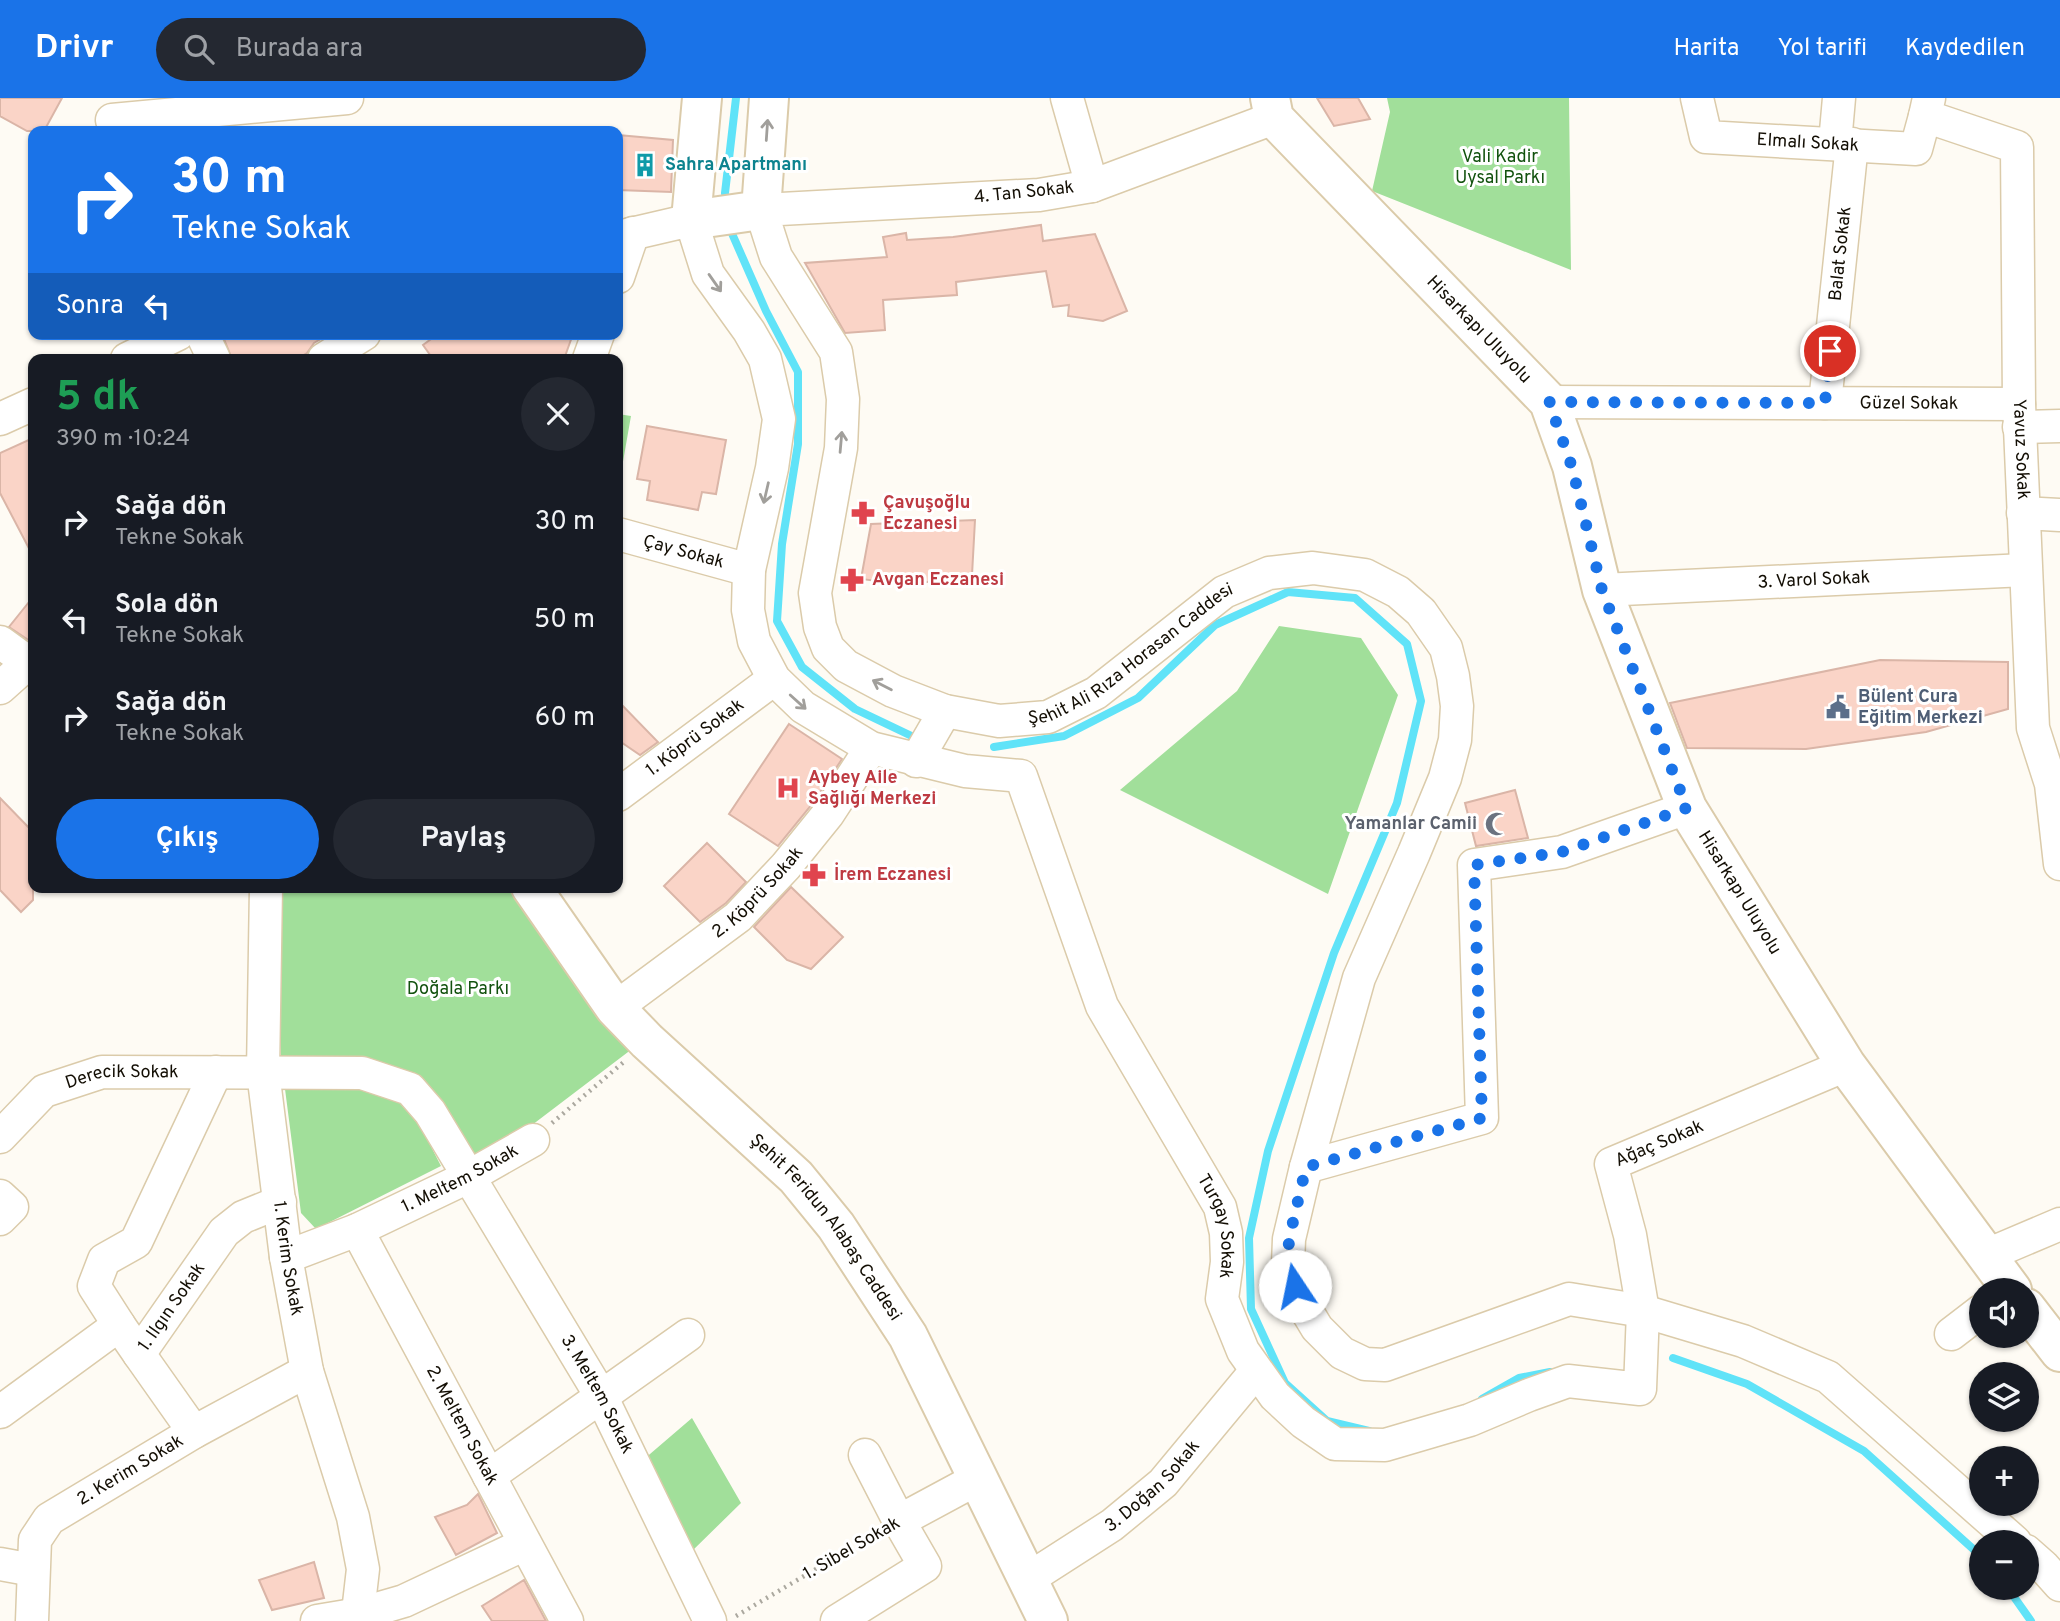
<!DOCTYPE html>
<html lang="tr">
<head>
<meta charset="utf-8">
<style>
	:root { --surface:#171b24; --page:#242831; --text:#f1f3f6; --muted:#9ea1a6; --accent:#1a73e8 }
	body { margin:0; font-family:Overpass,sans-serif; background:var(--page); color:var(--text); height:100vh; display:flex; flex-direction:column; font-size:26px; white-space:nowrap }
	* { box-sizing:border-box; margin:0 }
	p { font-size:23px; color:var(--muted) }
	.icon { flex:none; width:38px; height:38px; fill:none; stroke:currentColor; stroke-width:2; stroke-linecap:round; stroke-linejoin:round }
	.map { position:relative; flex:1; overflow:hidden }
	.panel { position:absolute; left:28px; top:256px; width:595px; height:539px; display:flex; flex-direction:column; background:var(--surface); border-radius:14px; box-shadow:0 2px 5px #0004 }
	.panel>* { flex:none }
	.hud { position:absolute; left:28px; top:28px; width:595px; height:214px; border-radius:14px; box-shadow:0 2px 5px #0004; background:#1a73e8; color:#fff; overflow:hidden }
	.buttons { position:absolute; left:1969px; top:1180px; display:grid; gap:14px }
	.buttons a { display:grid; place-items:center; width:70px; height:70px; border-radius:50%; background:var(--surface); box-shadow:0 2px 5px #0004; font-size:35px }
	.pin { position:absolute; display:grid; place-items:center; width:60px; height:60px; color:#fff; margin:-30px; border:4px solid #fff; border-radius:50%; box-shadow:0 2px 7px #0007 }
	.me { position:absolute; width:77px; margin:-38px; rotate:349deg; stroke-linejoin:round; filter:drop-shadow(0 0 5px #0008) }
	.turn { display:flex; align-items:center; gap:24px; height:147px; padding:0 28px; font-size:32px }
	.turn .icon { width:91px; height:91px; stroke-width:2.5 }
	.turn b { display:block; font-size:49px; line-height:60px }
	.then { display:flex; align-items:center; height:66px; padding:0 28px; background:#0003; gap:14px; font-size:26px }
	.round { display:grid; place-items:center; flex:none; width:74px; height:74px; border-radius:37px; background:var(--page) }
	.summary { display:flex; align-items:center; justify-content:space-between; height:119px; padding:0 28px }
	h1 { font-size:42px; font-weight:700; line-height:52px; color:#1e9e55 }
	.cta { display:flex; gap:14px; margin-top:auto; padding:14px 28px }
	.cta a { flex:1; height:80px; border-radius:42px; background:var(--accent); color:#fff; font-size:28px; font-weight:700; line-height:80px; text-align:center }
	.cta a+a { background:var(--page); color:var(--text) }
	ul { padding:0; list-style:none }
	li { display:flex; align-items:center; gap:21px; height:98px; padding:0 28px }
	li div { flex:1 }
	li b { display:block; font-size:26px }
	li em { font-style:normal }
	header { display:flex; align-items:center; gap:42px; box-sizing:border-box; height:98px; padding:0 35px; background:var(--accent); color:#fff }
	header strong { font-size:33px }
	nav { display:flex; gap:38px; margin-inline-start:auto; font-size:24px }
	.search { width:490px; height:63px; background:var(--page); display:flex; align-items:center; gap:18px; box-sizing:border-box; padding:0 24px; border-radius:38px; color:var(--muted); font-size:26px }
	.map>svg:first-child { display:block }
	.green { fill:#a1df9a }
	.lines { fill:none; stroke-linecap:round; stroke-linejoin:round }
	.stream { stroke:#60e3f8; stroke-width:8 }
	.building { fill:#fad4c7; stroke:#dab5a7; stroke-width:2 }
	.minor-casing { stroke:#dbcbaa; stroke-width:35 }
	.tertiary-casing { stroke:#dbcbaa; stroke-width:42 }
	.path { stroke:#aba89f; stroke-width:4.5; stroke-dasharray:2 5; stroke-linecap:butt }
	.minor { stroke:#fff; stroke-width:32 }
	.tertiary { stroke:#fff; stroke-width:38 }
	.oneway { stroke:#a19f9b }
	.route { stroke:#1a73e8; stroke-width:12; stroke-dasharray:0 21.6 }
	.labels { text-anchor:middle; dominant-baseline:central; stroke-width:6; stroke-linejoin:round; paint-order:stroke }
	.street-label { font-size:18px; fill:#130e04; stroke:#fff }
	.park-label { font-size:18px; fill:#12520e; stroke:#fff }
	.culture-label { font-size:18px; font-weight:bold; fill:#0d838f; stroke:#fff; text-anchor:start }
	.health-label { font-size:18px; font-weight:bold; fill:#be3a42; stroke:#fff; text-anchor:start }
	.service-label { font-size:18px; font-weight:bold; fill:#4e5e75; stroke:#fff; text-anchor:start }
	.worship-label { font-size:18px; font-weight:bold; fill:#5b616d; stroke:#fff; text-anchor:end }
</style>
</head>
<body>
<header>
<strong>Drivr</strong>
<div class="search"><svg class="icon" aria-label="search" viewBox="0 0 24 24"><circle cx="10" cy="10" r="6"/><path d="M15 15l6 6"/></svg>Burada ara</div>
<nav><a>Harita</a><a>Yol tarifi</a><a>Kaydedilen</a></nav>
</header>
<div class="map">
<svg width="2060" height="1523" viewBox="0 0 2060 1523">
	<rect width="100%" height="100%" fill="#fefbf4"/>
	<path class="green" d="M 1387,0 L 1569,0 L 1571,172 L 1372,93 L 1390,14 Z
		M 618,316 L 631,318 L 618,392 Z
		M 1279,528 L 1361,540 L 1398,597 L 1328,796 L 1120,692 L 1237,593 Z
		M 278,789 L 508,789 L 632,951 L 482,1065 L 432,1000 L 389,966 L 281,969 Z
		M 363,981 L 406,1000 L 441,1068 L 316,1131 L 301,1115 L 285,991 Z
		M 692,1320 L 741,1405 L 689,1456 L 643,1362 Z"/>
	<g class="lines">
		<path class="stream" d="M 725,95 L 736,0
			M 730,131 L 766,213 L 798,274 L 798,346 L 782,446 L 777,523 L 802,569 L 855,611 L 920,642
			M 994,649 L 1064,638 L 1138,600 L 1215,527 L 1288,494 L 1355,500 L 1407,546 L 1421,603 L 1397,705 L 1334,855 L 1268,1053 L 1249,1140 L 1251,1211 L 1285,1285 L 1327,1323 L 1369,1333
			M 1673,1260 L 1747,1286 L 1864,1353 L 1981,1458
			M 1482,1301 L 1519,1280 L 1550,1274
			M 2007,1489 L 2031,1523"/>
	</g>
	<path class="building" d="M 0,0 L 62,0 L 44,33 L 27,33 L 0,18 Z
		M 1317,0 L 1358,0 L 1370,21 L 1334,28 Z
		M 618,37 L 673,42 L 671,94 L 618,92 Z
		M 1041,127 L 1043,143 L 1095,136 L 1127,213 L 1103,223 L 1068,218 L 1069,207 L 1053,209 L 1046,173 L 956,184 L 957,197 L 883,202 L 885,232 L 845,235 L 805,165 L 887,159 L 883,139 L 906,135 L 907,142 L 953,139 Z
		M 222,236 L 329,236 L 314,245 L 307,255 L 297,261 L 232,261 Z
		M 438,236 L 573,236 L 564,261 L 433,261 L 423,247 Z
		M 647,328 L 726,342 L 716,396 L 702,394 L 698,412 L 647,402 L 650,383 L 637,381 Z
		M 33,340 L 33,458 L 0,395 L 0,355 Z
		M 975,422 L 972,477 L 908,487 L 861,481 L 871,426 Z
		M 33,499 L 33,545 L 9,529 Z
		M 1880,562 L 2008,564 L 2008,611 L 1926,634 L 1806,651 L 1687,650 L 1670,605 Z
		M 618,603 L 658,644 L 640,657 L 618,642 Z
		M 789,626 L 842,661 L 813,705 L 778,748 L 729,716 Z
		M 1515,692 L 1528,740 L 1476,748 L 1465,705 Z
		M 0,700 L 33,734 L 33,802 L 21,814 L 0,792 Z
		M 707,745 L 746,784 L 726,805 L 700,824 L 664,788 Z
		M 791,789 L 843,839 L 811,871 L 787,862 L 754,829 Z
		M 478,1396 L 497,1435 L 456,1457 L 435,1419 L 467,1407 Z
		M 314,1464 L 324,1500 L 272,1512 L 259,1482 Z
		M 524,1482 L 546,1523 L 492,1523 L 482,1508 Z"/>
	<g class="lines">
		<g class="minor-casing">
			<g id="minor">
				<path d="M 1067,0 L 1092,88"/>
				<path id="s1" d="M 1697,0 L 1706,39 L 1916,51 L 1925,18"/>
				<path id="s2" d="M 1929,0 L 1925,18 L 2017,49 L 2019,306 L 2033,630 L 2051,686 L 2060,766"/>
				<path id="s3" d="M 1274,20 L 1092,88 L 1039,97 L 761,112 L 776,159 L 836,254 L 843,301 L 841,350 L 815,495 L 820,529 L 828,550 L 846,568 L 893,593 L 945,613 L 999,623 L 1048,619 L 1096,595 L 1224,494 L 1269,475 L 1313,470 L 1365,477 L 1398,494 L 1421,514 L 1446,550 L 1453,578 L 1457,608 L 1455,642 L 1445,680 L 1414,755 L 1359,880 L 1306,1069 L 1289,1141 L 1288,1166 L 1305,1210 L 1317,1230 L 1342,1255 L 1365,1266 L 1385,1267 L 1569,1201 L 1643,1213 L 1743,1243 L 1828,1279 L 2015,1444"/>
				<path d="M 112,22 L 347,0"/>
				<path d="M 1835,45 L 1839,0"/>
				<path id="s4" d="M 618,139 L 691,122 L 708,176 L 749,233 L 765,261 L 779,321 L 772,370 L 749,472 L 748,512 L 754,543 L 774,581 L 803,609 L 871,650 L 965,673 L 1021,678 L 1102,908 L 1220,1109 L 1226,1135 L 1227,1164 L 1222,1201 L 1243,1253 L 1275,1298 L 1303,1324 L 1335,1346 L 1385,1347 L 1470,1322 L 1529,1297 L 1568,1283 L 1640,1291 L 1643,1213 L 1630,1137 L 1611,1066 L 1846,967"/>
				<path d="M 618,179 L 633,135"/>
				<path d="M 202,236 L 214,261"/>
				<path d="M 127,261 L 178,236"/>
				<path d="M 324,261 L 364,236"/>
				<path d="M 589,261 L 598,236"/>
				<path id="s5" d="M 1549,304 L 2019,306"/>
				<path id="s6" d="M 1825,305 L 1852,46"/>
				<path d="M 0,321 L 33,306"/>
				<path d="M 2019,329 L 2060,328"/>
				<path d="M 2023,415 L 2060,417"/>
				<path id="s7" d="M 618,436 L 749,472"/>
				<path id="s8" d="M 1602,492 L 2025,472"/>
				<path d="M 0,544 L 33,568"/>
				<path d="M 0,590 L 28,565"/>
				<path d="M 916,663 L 945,613"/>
				<path id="s9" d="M 618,697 L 774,581"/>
				<path id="s10" d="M 266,789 L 263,974 L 286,1159 L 307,1273 L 353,1419 L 363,1471 L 357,1523"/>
				<path id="s11" d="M 615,910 L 738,819 L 786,768 L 828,716 L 871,650"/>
				<path id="s12" d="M 0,1039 L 44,993 L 102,974 L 362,975 L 410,991 L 430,1014 L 601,1298 L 710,1523"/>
				<path d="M 1306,1069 L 1482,1020 L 1474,767 L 1562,754 L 1687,710"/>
				<path d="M 0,1098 L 12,1109 L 0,1121"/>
				<path id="s13" d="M 357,1132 L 567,1523"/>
				<path d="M 1987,1157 L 2060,1126"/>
				<path id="s14" d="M 286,1159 L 357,1132 L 468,1079 L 533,1042"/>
				<path d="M 119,1227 L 94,1188 L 104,1162 L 136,1144 L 216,974"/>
				<path d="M 1951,1236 L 1981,1213"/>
				<path d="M 139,1256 L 194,1334"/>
				<path id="s15" d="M 0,1314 L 119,1227 L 139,1256 L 224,1134 L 243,1119 L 280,1104"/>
				<path d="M 489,1378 L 688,1237"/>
				<path d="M 899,1423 L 977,1381"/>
				<path d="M 2026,1453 L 2043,1468 L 2060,1487"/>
				<path d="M 0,1466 L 33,1472"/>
				<path id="s16" d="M 1028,1481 L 1112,1427 L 1163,1385 L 1256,1273"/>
				<path id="s17" d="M 32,1523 L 35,1442 L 49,1421 L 194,1334 L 307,1273"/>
				<path d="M 317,1523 L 359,1516 L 404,1503 L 525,1446"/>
				<path d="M 837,1523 L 925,1468 L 899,1423 L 865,1357"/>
			</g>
		</g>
		<g class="tertiary-casing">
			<g id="tertiary">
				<path d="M 702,0 L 691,122 L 761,112 L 769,0"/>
				<path id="s18" d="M 1270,0 L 1274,20 L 1549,304 L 1572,368 L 1602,492 L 1687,710 L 1846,967 L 2012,1192"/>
				<path id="s19" d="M 531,789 L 615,910 L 647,943 L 796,1079 L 836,1128 L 908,1238 L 1048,1523"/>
				<path d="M 2026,1210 L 2060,1254"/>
			</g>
		</g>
		<path class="path" d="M 552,1025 L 625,963
			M 736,1518 L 874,1437"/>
		<use href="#minor" class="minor"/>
		<use href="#tertiary" class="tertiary"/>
	</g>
	<defs><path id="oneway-shaft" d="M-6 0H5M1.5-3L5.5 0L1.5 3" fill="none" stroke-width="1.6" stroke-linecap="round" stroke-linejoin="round" transform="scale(1.75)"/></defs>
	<g class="oneway">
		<use href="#oneway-shaft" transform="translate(767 32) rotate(-86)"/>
		<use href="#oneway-shaft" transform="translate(715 185) rotate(55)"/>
		<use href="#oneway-shaft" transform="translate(841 344) rotate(-85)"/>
		<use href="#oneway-shaft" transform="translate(766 395) rotate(103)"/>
		<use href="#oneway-shaft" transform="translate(882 587) rotate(-153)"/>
		<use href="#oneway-shaft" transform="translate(798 604) rotate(42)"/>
	</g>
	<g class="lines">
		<path class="route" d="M 1295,1188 L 1288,1166 L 1289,1141 L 1306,1069 L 1482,1020 L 1474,767 L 1562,754 L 1687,710 L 1602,492 L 1572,369 L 1549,304 L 1825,305 L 1830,253"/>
	</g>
	<defs>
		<g id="building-bare" transform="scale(1.89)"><path d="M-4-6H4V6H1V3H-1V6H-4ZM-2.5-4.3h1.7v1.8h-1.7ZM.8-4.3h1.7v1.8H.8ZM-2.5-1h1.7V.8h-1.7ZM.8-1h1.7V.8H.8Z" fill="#0f9aa8" stroke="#fff" stroke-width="2.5" paint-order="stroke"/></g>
		<g id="pharmacy-bare" transform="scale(1.89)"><path d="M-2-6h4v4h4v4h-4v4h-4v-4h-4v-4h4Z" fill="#e0444e" stroke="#fff" stroke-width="2.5" paint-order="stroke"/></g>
		<g id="civic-bare" transform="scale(1.89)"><path d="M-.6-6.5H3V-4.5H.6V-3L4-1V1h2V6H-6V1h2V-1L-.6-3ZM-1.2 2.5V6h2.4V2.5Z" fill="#5c6f8a" stroke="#fff" stroke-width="2.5" paint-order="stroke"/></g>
		<g id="hospital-bare" transform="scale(1.89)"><path d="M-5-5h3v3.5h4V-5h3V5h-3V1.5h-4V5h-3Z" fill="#e0444e" stroke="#fff" stroke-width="2.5" paint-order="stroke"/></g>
		<g id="mosque-bare" transform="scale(1.89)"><path d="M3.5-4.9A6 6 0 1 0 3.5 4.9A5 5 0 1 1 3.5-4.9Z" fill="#6b7280" stroke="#fff" stroke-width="2.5" paint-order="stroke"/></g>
	</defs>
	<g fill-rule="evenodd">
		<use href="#building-bare" x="645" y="67"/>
		<use href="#pharmacy-bare" x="863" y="415"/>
		<use href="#pharmacy-bare" x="852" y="482"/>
		<use href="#civic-bare" x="1838" y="609"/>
		<use href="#hospital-bare" x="788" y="690"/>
		<use href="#mosque-bare" x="1497" y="726"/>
		<use href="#pharmacy-bare" x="814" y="777"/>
	</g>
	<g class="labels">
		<g class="street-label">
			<text stroke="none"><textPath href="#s1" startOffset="142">Elmalı Sokak</textPath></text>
			<text transform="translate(1024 95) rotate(-6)">4. Tan Sokak</text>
			<text stroke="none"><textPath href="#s6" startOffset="150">Balat Sokak</textPath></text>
			<text stroke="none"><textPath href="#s18" startOffset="315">Hisarkapı Uluyolu</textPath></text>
			<text stroke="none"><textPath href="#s5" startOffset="360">Güzel Sokak</textPath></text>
			<text stroke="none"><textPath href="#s2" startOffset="418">Yavuz Sokak</textPath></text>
			<text stroke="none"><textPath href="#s7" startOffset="68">Çay Sokak</textPath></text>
			<text stroke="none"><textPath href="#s8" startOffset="212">3. Varol Sokak</textPath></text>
			<text stroke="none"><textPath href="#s3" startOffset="1330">Şehit Ali Rıza Horasan Caddesi</textPath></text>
			<text stroke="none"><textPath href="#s9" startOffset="96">1. Köprü Sokak</textPath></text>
			<text stroke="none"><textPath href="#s11" startOffset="184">2. Köprü Sokak</textPath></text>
			<text stroke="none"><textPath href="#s18" startOffset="945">Hisarkapı Uluyolu</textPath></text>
			<text stroke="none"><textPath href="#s12" startOffset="144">Derecik Sokak</textPath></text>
			<text stroke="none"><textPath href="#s4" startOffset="2193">Ağaç Sokak</textPath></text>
			<text stroke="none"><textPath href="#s14" startOffset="191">1. Meltem Sokak</textPath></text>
			<text stroke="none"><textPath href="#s4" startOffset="1332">Turgay Sokak</textPath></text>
			<text stroke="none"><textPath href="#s19" startOffset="453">Şehit Feridun Alabaş Caddesi</textPath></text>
			<text stroke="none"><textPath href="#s10" startOffset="373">1. Kerim Sokak</textPath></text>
			<text stroke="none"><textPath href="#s15" startOffset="240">1. Ilgın Sokak</textPath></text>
			<text stroke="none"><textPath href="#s12" startOffset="794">3. Meltem Sokak</textPath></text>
			<text stroke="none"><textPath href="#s13" startOffset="222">2. Meltem Sokak</textPath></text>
			<text stroke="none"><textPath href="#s17" startOffset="201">2. Kerim Sokak</textPath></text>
			<text stroke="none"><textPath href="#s16" startOffset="156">3. Doğan Sokak</textPath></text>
			<text transform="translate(852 1451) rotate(-30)">1. Sibel Sokak</text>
		</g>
		<g class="park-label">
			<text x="1500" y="59">Vali Kadir<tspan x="1500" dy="21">Uysal Parkı</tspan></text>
			<text x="458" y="891">Doğala Parkı</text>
		</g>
		<g class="culture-label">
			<text x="665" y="67">Sahra Apartmanı</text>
		</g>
		<g class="health-label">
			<text x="883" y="405">Çavuşoğlu<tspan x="883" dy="21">Eczanesi</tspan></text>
			<text x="872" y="482">Avgan Eczanesi</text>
			<text x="808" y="680">Aybey Aile<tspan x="808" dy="21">Sağlığı Merkezi</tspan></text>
			<text x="834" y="777">İrem Eczanesi</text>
		</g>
		<g class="service-label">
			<text x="1858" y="599">Bülent Cura<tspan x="1858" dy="21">Eğitim Merkezi</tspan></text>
		</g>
		<g class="worship-label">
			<text x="1477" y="726">Yamanlar Camii</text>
		</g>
	</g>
</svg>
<div class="buttons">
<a><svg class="icon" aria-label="sound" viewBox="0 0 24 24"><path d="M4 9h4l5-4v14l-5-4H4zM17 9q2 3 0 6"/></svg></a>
<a><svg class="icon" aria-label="layers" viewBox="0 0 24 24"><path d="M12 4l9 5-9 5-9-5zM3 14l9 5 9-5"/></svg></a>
<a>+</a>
<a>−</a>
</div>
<div class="pin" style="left:1830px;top:253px;background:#d93025"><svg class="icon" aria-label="arrive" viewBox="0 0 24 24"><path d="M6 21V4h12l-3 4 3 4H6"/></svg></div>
<svg class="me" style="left:1295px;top:1188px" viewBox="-20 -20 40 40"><circle r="19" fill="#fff"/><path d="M0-13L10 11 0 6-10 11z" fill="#1a73e8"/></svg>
<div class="hud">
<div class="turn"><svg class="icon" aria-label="right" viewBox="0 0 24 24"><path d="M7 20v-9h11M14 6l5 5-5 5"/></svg><div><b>30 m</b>Tekne Sokak</div></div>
<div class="then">Sonra<svg class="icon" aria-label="left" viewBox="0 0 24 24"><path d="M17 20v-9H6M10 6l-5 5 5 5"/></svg></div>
</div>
<section class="panel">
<div class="summary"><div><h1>5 dk</h1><p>390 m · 10:24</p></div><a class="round"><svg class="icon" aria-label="close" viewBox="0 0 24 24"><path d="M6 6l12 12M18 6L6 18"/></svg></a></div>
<ul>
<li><svg class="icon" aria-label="right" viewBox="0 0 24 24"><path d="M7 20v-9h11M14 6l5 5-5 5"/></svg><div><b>Sağa dön</b><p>Tekne Sokak</p></div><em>30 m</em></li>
<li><svg class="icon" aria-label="left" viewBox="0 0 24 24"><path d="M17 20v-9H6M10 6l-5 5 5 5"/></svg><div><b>Sola dön</b><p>Tekne Sokak</p></div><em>50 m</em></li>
<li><svg class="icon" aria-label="right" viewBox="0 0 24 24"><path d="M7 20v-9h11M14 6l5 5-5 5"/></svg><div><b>Sağa dön</b><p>Tekne Sokak</p></div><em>60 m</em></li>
</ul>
<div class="cta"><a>Çıkış</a><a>Paylaş</a></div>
</section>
</div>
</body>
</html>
